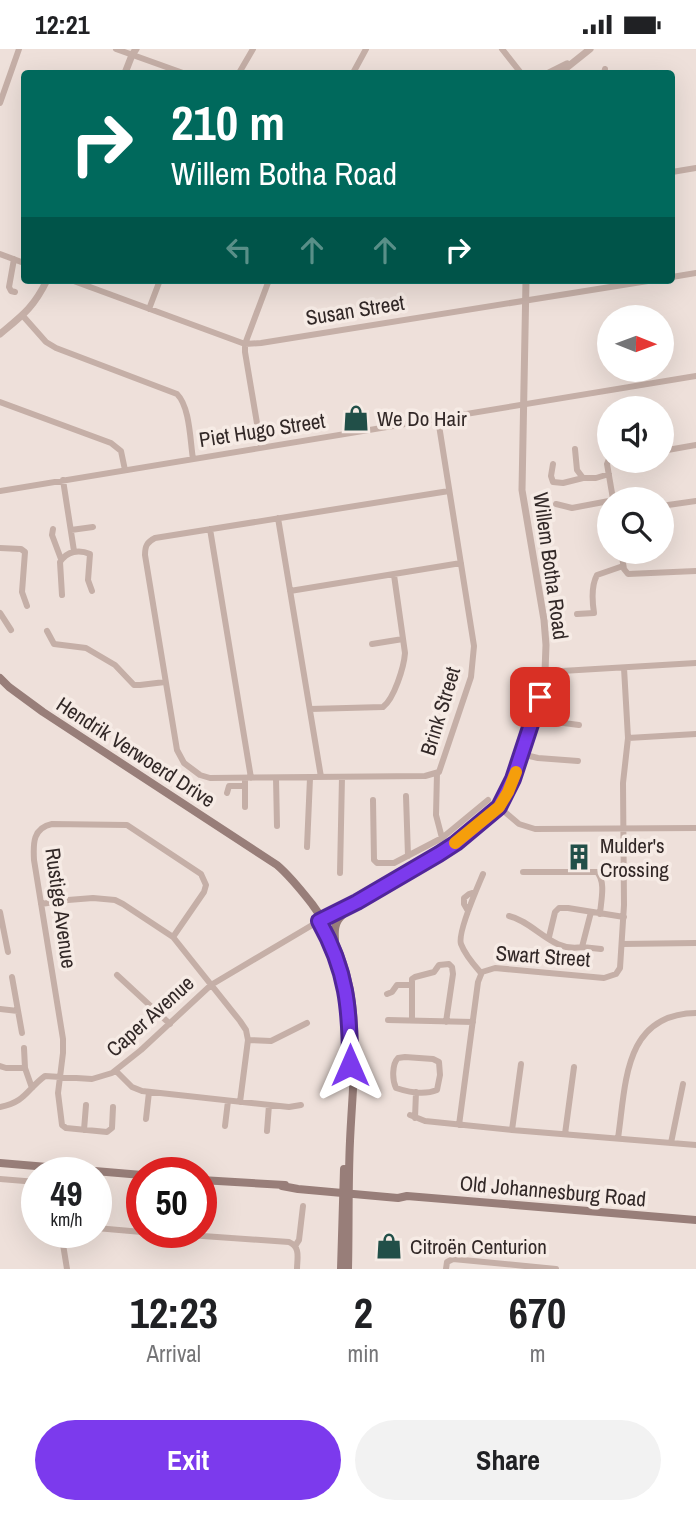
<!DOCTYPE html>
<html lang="en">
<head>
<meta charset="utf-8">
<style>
	:root { --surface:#fff; --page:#f2f2f2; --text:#202124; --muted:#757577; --accent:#7c3aed }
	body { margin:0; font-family:"Archivo Narrow",sans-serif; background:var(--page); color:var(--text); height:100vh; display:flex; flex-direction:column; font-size:26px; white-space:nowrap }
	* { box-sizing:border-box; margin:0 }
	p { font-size:23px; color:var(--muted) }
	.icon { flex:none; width:38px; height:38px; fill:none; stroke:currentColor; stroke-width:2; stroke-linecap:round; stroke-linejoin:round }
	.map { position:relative; height:1220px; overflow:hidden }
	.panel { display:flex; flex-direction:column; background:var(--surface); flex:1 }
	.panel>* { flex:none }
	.banner { position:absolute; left:21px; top:21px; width:654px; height:214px; border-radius:7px; box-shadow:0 7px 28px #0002; background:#00695c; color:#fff; overflow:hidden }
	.needle { width:46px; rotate:91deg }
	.buttons { position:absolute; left:597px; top:256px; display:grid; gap:14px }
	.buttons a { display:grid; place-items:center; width:77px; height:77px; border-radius:50%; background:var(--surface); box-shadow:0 7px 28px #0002; font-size:35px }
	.speed { position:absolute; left:21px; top:1108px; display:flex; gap:14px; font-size:35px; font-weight:700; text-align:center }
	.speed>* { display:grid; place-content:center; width:91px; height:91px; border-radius:50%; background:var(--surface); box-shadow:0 7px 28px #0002; line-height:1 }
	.speed small { font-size:18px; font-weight:400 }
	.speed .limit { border:10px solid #d22; background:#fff; color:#111 }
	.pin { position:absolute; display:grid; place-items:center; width:60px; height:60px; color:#fff; margin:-30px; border-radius:14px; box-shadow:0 4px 10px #0006 }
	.me { position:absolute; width:77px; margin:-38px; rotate:0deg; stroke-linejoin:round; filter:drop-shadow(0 0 5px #0008) }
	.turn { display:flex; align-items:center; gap:24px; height:147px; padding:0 35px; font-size:32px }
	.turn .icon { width:91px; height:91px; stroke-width:2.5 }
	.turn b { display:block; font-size:49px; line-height:60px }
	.lanes { display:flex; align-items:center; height:66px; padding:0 35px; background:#0003; justify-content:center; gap:35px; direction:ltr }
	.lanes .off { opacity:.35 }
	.eta { display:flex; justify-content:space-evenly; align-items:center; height:119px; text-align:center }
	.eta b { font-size:42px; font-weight:800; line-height:49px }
	.primary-button { display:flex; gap:14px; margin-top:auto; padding:14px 35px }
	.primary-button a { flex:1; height:80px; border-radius:42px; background:var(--accent); color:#fff; font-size:28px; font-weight:800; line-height:80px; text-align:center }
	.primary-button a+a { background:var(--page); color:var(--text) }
	.status { display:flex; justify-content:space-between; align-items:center; height:49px; padding:0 35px; background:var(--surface); direction:ltr }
	.status svg { height:19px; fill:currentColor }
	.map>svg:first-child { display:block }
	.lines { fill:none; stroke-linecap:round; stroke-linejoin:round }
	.minor { stroke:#c5afa7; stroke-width:6 }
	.tertiary { stroke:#c5afa7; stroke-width:7 }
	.secondary { stroke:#987e79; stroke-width:8 }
	.route-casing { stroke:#51269a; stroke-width:18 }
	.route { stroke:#7c3aed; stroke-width:12 }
	.slow { stroke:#f59e0b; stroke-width:12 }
	.labels { text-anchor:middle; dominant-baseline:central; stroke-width:7; stroke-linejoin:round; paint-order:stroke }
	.street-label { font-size:21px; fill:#322827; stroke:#f6ebe5 }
	.poi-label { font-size:21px; fill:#322827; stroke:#f6ebe5; text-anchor:start }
</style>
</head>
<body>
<div class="status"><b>12:21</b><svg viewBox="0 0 49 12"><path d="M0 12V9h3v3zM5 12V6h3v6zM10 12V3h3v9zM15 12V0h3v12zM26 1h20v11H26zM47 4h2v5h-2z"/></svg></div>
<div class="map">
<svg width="696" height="1220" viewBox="0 0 696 1220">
	<rect width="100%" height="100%" fill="#eee0da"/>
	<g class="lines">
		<path class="minor" d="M 116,0 L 183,24
			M 502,0 L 521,24
			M 239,24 L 253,0
			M 353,24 L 366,0
			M 604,24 L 605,20
			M 0,54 L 19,0
			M 672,123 L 696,119
			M 0,205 L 24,214
			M 14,210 L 9,238 L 11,242 L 15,243
			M 672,228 L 696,224
			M 71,231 L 245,295 L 261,294 L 654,231
			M 149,260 L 160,231
			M 23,267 L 46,293 L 56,299 L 177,345 C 190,358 190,391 193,410
			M 0,353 L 111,394 L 121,402 L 125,421
			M 438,370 L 474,597 L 471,628 L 439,723 L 425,727 L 210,729 L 200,726 L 184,714 L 177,701 L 145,506 C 145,497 147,493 155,489 L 449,442
			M 261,398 L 245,303 L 245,295 L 269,231
			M 575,400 L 577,421 L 583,429 L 596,429 L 609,425
			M 662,402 L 696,396
			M 609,410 L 607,415 L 613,450
			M 553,415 L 551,427 L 553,433 L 563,434 L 583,429
			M 63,431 L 74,502
			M 0,442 L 696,327
			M 556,455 L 572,459 L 609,452
			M 668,456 L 696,452
			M 278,469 L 321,728
			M 53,480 L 52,486 L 61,510
			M 210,480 L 251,729
			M 71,481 L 93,478
			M 0,499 L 21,500 L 25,503 L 22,543 L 27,557
			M 621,502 L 624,520 L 628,525 L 696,522
			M 290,542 L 461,514
			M 62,546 L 60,513 C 67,502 79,500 90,505 L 88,531 L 92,542
			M 0,564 L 11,581
			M 577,565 L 594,564 C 592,551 591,537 597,526 L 623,517
			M 47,582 L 54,595 L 86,599 L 115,616 L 134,636 L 140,636 L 165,633
			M 372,595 L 403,590
			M 545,623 L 696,614
			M 310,660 L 383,658 C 394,650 404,618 405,604 L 394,526
			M 533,670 L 579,676
			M 628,689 L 696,685
			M 521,705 L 538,709 L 578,712
			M 437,724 L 436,766 L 442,789
			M 245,729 L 245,758
			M 276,729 L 277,777
			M 227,744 L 229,737 L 245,737
			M 406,747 L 408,807
			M 373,751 L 374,811 L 377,814 L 394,814 L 442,789 L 488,751
			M 499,758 L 519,775 L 535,780 L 696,779
			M 307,798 L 310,729
			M 523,823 L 597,823 C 606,833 601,851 600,865
			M 340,824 L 342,728
			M 41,855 L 68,851 L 93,849 L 115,851 L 123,855 L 173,888 L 240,972 L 246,981 L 248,991 L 240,1053
			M 468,862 L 464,855 L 464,849 L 469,845 L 475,843
			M 0,863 L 8,903
			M 509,867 C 535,873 552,904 582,898 L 591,863
			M 549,888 L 555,863 L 559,859 L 568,859 L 624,868
			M 622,895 L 696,894
			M 582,898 L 601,900
			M 481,924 C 474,916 465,906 461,895 C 457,884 478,837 483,825
			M 117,926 L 170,975
			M 12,928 L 22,984
			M 387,945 L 392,943 L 397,936 L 411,936
			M 0,960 L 18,962
			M 388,971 L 473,973
			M 412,971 L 412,930 L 415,928 L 434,923 L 439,916 L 449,915 L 452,918 L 453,925 L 446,973
			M 248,991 L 271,992 L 307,974
			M 24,999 L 25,1019 L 32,1039
			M 405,1008 L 433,1010 L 439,1013 L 440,1026 L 437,1041 C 425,1046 408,1043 396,1039 C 392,1031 392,1015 398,1009 Z
			M 0,1017 L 6,1019 L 25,1019
			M 116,1022 L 132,1038 L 142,1042 L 289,1058 L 301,1056
			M 0,1058 C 26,1053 27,1040 45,1027 L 92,1030 L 112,1024 L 141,1001 L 211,936 L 319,872
			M 113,1058 L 112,1079 L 107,1083 L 66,1079 L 62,1076 L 58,1044 L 63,1004 L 63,990 L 34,811 C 33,794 33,779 52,775 L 127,776 L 201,825 L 206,836 L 204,843 L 173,888
			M 410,1066 L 425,1072 L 512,1081 L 696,1096
			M 415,1069 L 416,1043
			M 146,1070 L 149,1043
			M 459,1076 L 478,933 L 482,923 L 495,919 L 604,929 L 616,925 L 620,919 L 624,856 L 623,734 L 628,689 L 624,619
			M 225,1077 L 228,1052
			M 84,1081 L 86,1056
			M 512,1081 L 521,1015
			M 267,1082 L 269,1056
			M 565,1085 L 574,1018
			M 618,1089 C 626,1036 623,965 696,964
			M 671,1094 L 683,1035
			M 0,1130 L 37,1133
			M 96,1179 L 142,1183
			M 61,1183 L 67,1220
			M 146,1183 L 289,1193 C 301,1198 297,1210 297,1220
			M 295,1197 L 299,1191 L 303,1157
			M 446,1220 L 447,1213 L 453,1210 L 556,1220"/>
		<path class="tertiary" d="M 125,24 L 132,6 L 136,0
			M 549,24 L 567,15
			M 560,24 L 590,0
			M 0,285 C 23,266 34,258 47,231
			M 319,872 L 357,853 L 455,794 L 499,758 L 513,730 L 540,648 L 545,623 L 546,596 L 544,571 L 522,441 L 526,231"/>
		<path class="secondary" d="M 0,629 L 9,638 L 43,663 L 277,816 C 290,827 301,841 312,855 C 368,930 354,1005 350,1092 C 348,1134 349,1177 348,1220
			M 335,890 C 333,868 343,867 357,853
			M 0,1114 L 142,1126
			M 201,1131 L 285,1136
			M 282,1137 L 298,1140 L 398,1149 L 407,1147 L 696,1171
			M 341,1220 L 344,1120"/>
	</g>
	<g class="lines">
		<g class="route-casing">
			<path id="route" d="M 350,1016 C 350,960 347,922 319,872 L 357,853 L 439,805 L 456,794 L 499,758 L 513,730 L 540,648"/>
		</g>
		<use href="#route" class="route"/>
		<path class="slow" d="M 455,794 L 499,758 L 508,743 L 516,723"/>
	</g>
	<defs>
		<g id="shop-bare" transform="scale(2.1)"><path d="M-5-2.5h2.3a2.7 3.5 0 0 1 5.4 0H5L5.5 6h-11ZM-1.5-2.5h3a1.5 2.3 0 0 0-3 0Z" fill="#214f48" stroke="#f6ebe5" stroke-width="2.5" paint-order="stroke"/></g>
		<g id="building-bare" transform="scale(2.1)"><path d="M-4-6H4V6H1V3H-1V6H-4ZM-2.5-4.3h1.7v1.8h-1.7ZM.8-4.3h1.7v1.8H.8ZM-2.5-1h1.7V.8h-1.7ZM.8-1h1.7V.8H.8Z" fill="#214f48" stroke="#f6ebe5" stroke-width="2.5" paint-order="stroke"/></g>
	</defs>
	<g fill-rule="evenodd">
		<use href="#shop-bare" x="356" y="369"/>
		<use href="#building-bare" x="579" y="808"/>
		<use href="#shop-bare" x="389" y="1197"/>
	</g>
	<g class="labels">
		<g class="street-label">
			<text transform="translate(355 261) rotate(-9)">Susan Street</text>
			<text transform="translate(262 381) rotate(-9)">Piet Hugo Street</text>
			<text transform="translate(551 517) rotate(82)">Willem Botha Road</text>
			<text transform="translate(440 662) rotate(-73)">Brink Street</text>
			<text transform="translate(136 703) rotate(33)">Hendrik Verwoerd Drive</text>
			<text transform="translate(61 859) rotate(82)">Rustige Avenue</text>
			<text transform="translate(543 907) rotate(4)">Swart Street</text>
			<text transform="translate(150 967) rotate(-42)">Caper Avenue</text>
			<text transform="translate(553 1142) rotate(5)">Old Johannesburg Road</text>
		</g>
		<g class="poi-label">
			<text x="377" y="369">We Do Hair</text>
			<text x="600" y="796">Mulder's<tspan x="600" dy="24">Crossing</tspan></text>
			<text x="410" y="1197">Citroën Centurion</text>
		</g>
	</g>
</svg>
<div class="buttons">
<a><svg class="needle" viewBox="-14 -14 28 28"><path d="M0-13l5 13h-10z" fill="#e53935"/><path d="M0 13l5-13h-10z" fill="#757577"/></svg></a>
<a><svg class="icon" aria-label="sound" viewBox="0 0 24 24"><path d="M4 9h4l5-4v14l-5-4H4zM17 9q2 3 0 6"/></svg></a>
<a><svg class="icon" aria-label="search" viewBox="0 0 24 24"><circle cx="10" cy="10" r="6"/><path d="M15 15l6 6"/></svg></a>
</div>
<div class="speed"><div>49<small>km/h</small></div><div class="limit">50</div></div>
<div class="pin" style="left:540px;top:648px;background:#d93025"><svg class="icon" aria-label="arrive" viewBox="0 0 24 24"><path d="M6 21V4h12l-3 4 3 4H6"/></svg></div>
<svg class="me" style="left:350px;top:1016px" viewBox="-20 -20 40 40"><path d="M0-17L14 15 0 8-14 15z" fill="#7c3aed" stroke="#fff" stroke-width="4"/></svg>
<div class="banner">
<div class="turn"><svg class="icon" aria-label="right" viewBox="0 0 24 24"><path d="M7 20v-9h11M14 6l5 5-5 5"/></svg><div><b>210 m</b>Willem Botha Road</div></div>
<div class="lanes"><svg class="icon off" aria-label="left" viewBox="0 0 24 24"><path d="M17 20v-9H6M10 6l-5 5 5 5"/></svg><svg class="icon off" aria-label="ahead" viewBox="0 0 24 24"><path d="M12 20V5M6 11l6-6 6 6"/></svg><svg class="icon off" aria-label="ahead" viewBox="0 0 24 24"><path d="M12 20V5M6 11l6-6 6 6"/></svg><svg class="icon" aria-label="right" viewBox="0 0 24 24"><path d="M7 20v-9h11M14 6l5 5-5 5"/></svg></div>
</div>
</div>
<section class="panel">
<div class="eta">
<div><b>12:23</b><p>Arrival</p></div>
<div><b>2</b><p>min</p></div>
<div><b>670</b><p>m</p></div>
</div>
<div class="primary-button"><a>Exit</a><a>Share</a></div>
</section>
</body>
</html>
